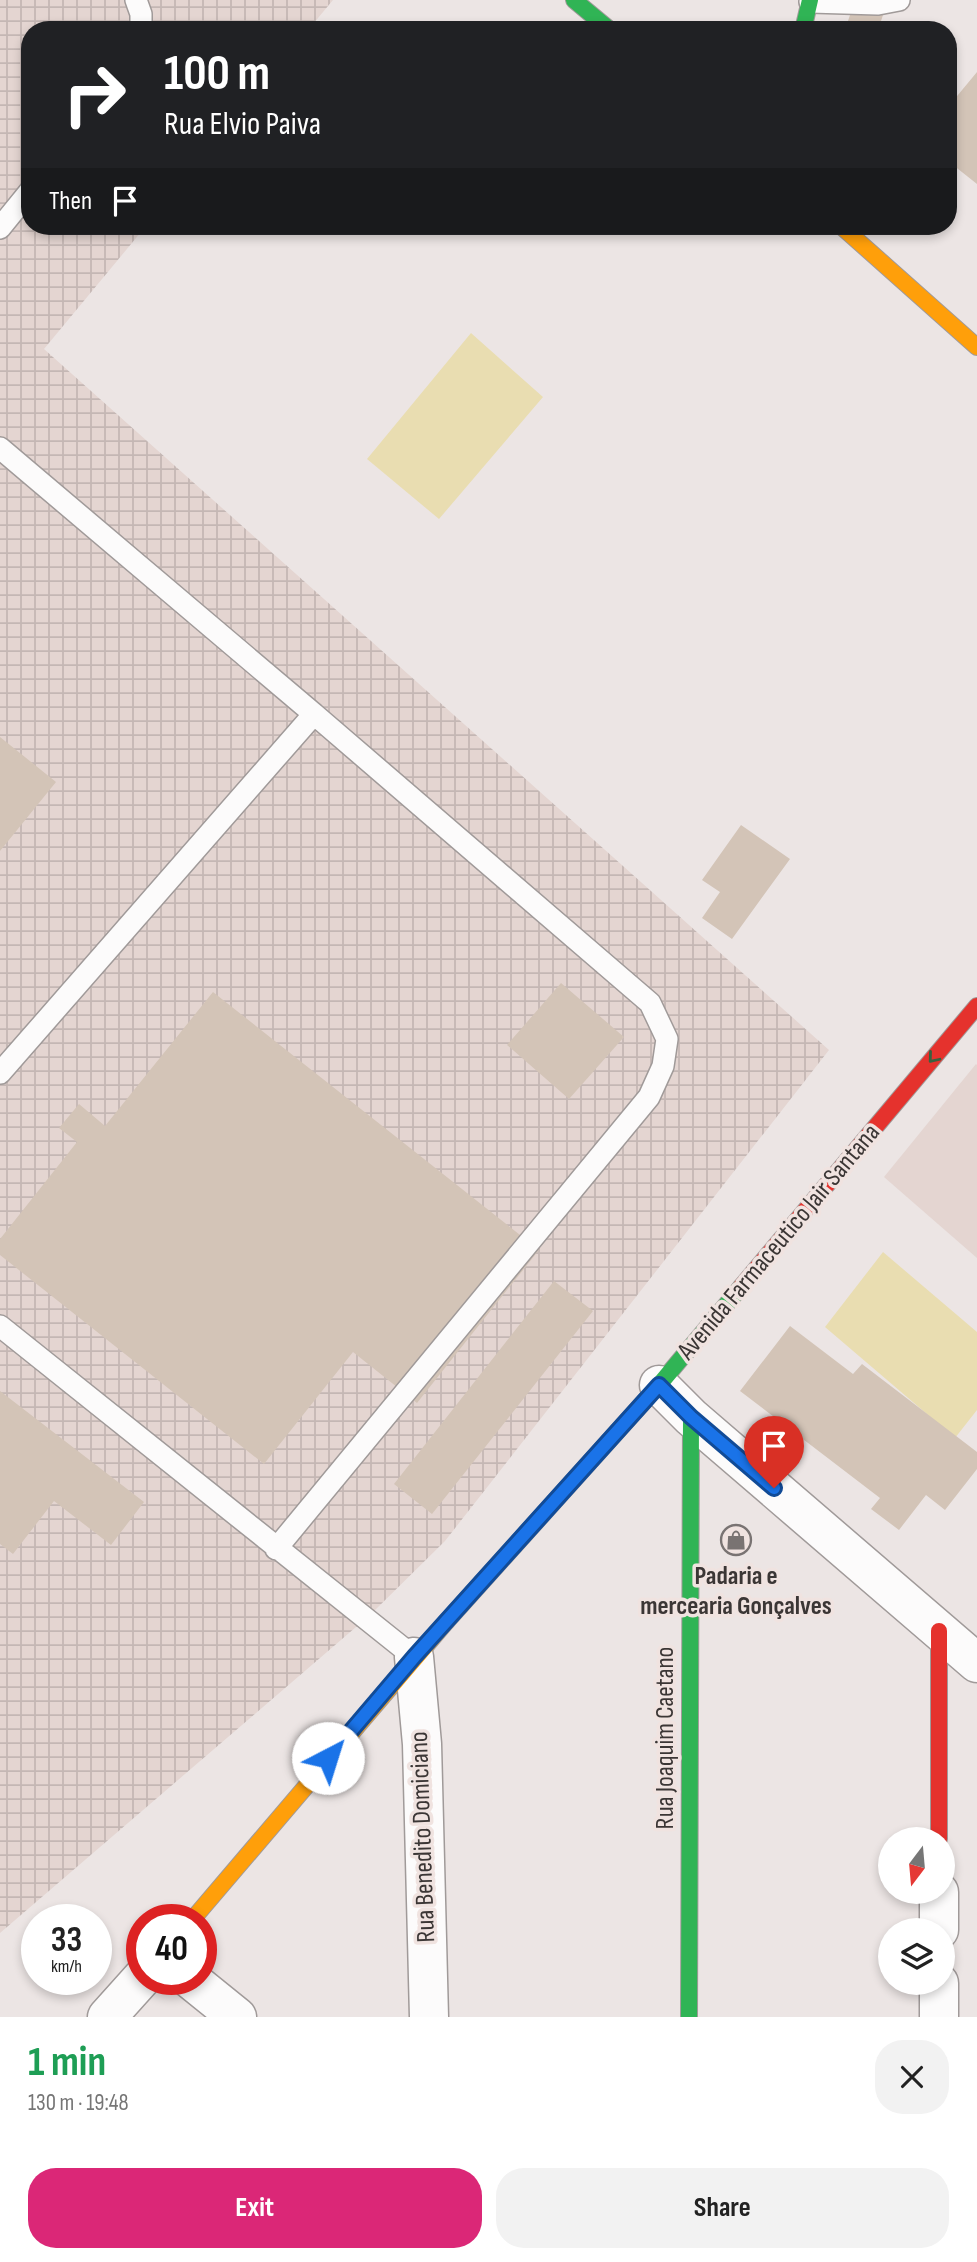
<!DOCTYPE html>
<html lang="en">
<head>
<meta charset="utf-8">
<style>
	:root { --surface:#fff; --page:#f2f2f2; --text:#222; --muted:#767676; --accent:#db2777 }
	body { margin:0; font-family:"Sofia Sans Condensed",sans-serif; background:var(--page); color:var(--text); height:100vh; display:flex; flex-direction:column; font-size:26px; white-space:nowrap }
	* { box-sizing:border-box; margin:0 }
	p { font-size:23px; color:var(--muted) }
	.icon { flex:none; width:38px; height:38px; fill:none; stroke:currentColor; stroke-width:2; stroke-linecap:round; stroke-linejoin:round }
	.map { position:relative; height:2017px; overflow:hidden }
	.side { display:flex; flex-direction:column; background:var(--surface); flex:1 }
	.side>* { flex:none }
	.top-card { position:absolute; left:21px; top:21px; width:936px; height:214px; border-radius:28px; box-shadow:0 4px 10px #0003; background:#202124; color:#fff; overflow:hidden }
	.needle { width:46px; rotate:196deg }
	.buttons { position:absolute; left:878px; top:1827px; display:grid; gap:14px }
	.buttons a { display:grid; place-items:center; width:77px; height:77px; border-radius:50%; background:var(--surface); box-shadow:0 4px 10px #0003; font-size:35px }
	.speed { position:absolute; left:21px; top:1904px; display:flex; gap:14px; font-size:35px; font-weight:700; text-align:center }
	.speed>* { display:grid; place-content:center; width:91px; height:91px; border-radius:50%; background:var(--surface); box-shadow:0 4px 10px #0003; line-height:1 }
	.speed small { font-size:18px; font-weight:400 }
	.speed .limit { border:10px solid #d22; background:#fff; color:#111 }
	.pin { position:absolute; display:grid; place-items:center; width:60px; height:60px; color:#fff; margin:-72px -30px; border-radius:50% 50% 50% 0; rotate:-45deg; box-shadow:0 0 7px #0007 }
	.pin .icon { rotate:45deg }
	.me { position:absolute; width:77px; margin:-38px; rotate:40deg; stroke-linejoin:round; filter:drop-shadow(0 0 5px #0008) }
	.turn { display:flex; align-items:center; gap:24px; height:147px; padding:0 28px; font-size:32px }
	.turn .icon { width:91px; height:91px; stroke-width:2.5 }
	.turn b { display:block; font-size:49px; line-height:60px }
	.then { display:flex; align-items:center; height:66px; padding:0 28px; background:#0003; gap:14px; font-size:26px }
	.round { display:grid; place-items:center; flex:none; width:74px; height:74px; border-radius:28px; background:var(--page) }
	.head { display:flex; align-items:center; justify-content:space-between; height:119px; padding:0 28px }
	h1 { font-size:42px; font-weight:700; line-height:52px; color:#1e9e55 }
	.cta { display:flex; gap:14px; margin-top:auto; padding:14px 28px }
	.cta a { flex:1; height:80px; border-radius:28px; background:var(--accent); color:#fff; font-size:28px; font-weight:700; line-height:80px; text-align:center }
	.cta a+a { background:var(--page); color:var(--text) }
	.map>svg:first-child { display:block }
	.built { fill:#e4d5d1 }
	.industrial { fill:url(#industrial-grid) }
	.green { fill:#e9ddb1 }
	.building { fill:#d3c4b7 }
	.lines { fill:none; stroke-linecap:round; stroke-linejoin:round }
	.lane-casing { stroke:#a09a99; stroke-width:24 }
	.street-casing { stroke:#a09a99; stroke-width:41 }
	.fast-casing { stroke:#a09a99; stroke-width:18 }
	.slow-casing { stroke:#a09a99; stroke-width:18 }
	.jam-casing { stroke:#a09a99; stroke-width:18 }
	.lane { stroke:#fcfbfb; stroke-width:21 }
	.street { stroke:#fcfbfb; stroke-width:38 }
	.fast { stroke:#30b455; stroke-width:16 }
	.slow { stroke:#ff9f0a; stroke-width:16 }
	.jam { stroke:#e5322d; stroke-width:16 }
	.oneway { stroke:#376240 }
	.route-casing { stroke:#114b97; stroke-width:18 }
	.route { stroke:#1a73e8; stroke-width:12 }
	.labels { text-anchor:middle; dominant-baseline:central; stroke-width:7; stroke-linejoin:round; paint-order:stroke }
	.street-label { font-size:26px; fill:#3b3635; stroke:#f0e3e0 }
	.poi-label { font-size:26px; font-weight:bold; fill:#3b3635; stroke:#f0e3e0 }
</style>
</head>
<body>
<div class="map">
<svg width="977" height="2017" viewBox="0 0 977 2017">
	<defs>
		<pattern id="industrial-grid" width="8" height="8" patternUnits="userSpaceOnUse" patternTransform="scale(1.75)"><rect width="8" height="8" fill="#e4d5d1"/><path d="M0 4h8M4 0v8" fill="none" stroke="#c4b7b4"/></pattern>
	</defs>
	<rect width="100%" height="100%" fill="#ece5e4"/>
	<path class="built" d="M 976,1064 L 977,1065 L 977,1258 L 884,1177 Z"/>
	<path class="industrial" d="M 0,0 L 333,0 L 308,30 L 30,30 L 30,226 L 146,226 L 44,349 L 829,1050 L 445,1541 L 370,1615 L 0,1933 Z"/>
	<path class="green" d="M 471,333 L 543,397 L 439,519 L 367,459 Z
		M 883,1252 L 977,1332 L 977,1410 L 955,1438 L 825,1327 Z"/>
	<path class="building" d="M 855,0 L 888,0 L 878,30 L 845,30 Z
		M 977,72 L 977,184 L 948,161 L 948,143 L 955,134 L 948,129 L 948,107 Z
		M 0,737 L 56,782 L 0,851 Z
		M 741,825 L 790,859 L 732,939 L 702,918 L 720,892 L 702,880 Z
		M 561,983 L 624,1037 L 569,1099 L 507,1045 Z
		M 213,992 L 539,1250 L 417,1403 L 353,1352 L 264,1464 L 0,1255 L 0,1239 L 77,1142 L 59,1128 L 79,1104 L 105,1126 Z
		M 554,1281 L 593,1311 L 432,1514 L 394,1484 Z
		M 790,1326 L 853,1374 L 862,1364 L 977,1452 L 977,1469 L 945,1510 L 926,1495 L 899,1530 L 871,1509 L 880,1498 L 740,1391 Z
		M 0,1391 L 144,1502 L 111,1545 L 54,1501 L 13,1554 L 0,1544 Z"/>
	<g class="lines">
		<g class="lane-casing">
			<path id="lane" d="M 136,0 L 141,14 L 141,30
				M 810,2 L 878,4 L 899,0
				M 0,228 L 30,191
				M 0,448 L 314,714 L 0,1073
				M 0,1326 L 414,1657
				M 276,1549 L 649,1097 L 663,1066 L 667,1039 L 650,1003 L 314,714"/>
		</g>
		<g class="street-casing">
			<path id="street" d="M 659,1385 L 691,1417 L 977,1663
				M 414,1657 L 422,1744 L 429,2017
				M 939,1930 L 939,1892
				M 190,1979 L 237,2017
				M 107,2017 L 142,1978
				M 939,2017 L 939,1983"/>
		</g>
		<g class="fast-casing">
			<path id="fast" d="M 574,0 L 610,30
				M 803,30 L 810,0
				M 447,1621 L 659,1385 L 741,1287
				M 689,2017 L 691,1417"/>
		</g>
		<g class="slow-casing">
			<path id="slow" d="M 841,226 L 977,347
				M 192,1920 L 447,1621"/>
		</g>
		<g class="jam-casing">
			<path id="jam" d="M 741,1287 L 977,1006
				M 939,1631 L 939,1839"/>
		</g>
		<use href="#lane" class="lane"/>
		<use href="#street" class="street"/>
		<use href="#fast" class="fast"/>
		<use href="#slow" class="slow"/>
		<use href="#jam" class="jam"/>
	</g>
	<defs><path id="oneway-chevron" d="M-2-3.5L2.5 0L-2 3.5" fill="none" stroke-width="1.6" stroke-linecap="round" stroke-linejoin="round" transform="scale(1.75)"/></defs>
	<use class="oneway" href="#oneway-chevron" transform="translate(933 1058) rotate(130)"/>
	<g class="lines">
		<g class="route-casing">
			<path id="route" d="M 328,1758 L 414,1657 L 659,1385 L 691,1417 L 774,1488"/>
		</g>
		<use href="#route" class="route"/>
	</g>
	<defs>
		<g id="shop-ring" transform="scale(1.575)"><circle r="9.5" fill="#f0e3e0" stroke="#797372" stroke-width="1.5"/><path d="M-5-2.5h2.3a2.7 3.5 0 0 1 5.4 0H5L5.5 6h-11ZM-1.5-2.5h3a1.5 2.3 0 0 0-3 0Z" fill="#797372"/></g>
	</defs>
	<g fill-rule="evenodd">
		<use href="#shop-ring" x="736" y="1540"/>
	</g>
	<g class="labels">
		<g class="street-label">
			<text transform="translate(779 1242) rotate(-50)">Avenida Farmaceutico Jair Santana</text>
			<text transform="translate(665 1738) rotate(-90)">Rua Joaquim Caetano</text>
			<text transform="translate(423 1837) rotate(-92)">Rua Benedito Domiciano</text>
		</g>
		<g class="poi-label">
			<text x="736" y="1576">Padaria e<tspan x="736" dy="30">mercearia Gonçalves</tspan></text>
		</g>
	</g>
</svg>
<div class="buttons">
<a><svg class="needle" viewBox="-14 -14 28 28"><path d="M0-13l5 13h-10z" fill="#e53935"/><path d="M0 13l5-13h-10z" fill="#767676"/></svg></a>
<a><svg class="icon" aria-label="layers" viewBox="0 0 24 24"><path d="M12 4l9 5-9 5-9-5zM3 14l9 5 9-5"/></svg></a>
</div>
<div class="speed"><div>33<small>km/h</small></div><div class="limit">40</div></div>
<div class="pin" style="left:774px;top:1488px;background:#d93025"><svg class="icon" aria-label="arrive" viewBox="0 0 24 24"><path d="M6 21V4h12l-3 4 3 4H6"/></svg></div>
<svg class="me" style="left:328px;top:1758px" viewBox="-20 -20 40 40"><circle r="19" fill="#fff"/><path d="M0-13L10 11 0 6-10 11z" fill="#1a73e8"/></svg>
<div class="top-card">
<div class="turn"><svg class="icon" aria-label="right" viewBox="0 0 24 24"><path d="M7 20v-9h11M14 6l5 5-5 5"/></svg><div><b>100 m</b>Rua Elvio Paiva</div></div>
<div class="then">Then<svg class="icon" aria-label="arrive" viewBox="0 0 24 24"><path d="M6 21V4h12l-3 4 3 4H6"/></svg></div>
</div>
</div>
<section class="side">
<div class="head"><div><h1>1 min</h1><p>130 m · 19:48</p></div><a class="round"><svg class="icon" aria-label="close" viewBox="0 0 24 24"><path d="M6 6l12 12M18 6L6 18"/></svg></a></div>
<div class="cta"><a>Exit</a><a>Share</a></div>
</section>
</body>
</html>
